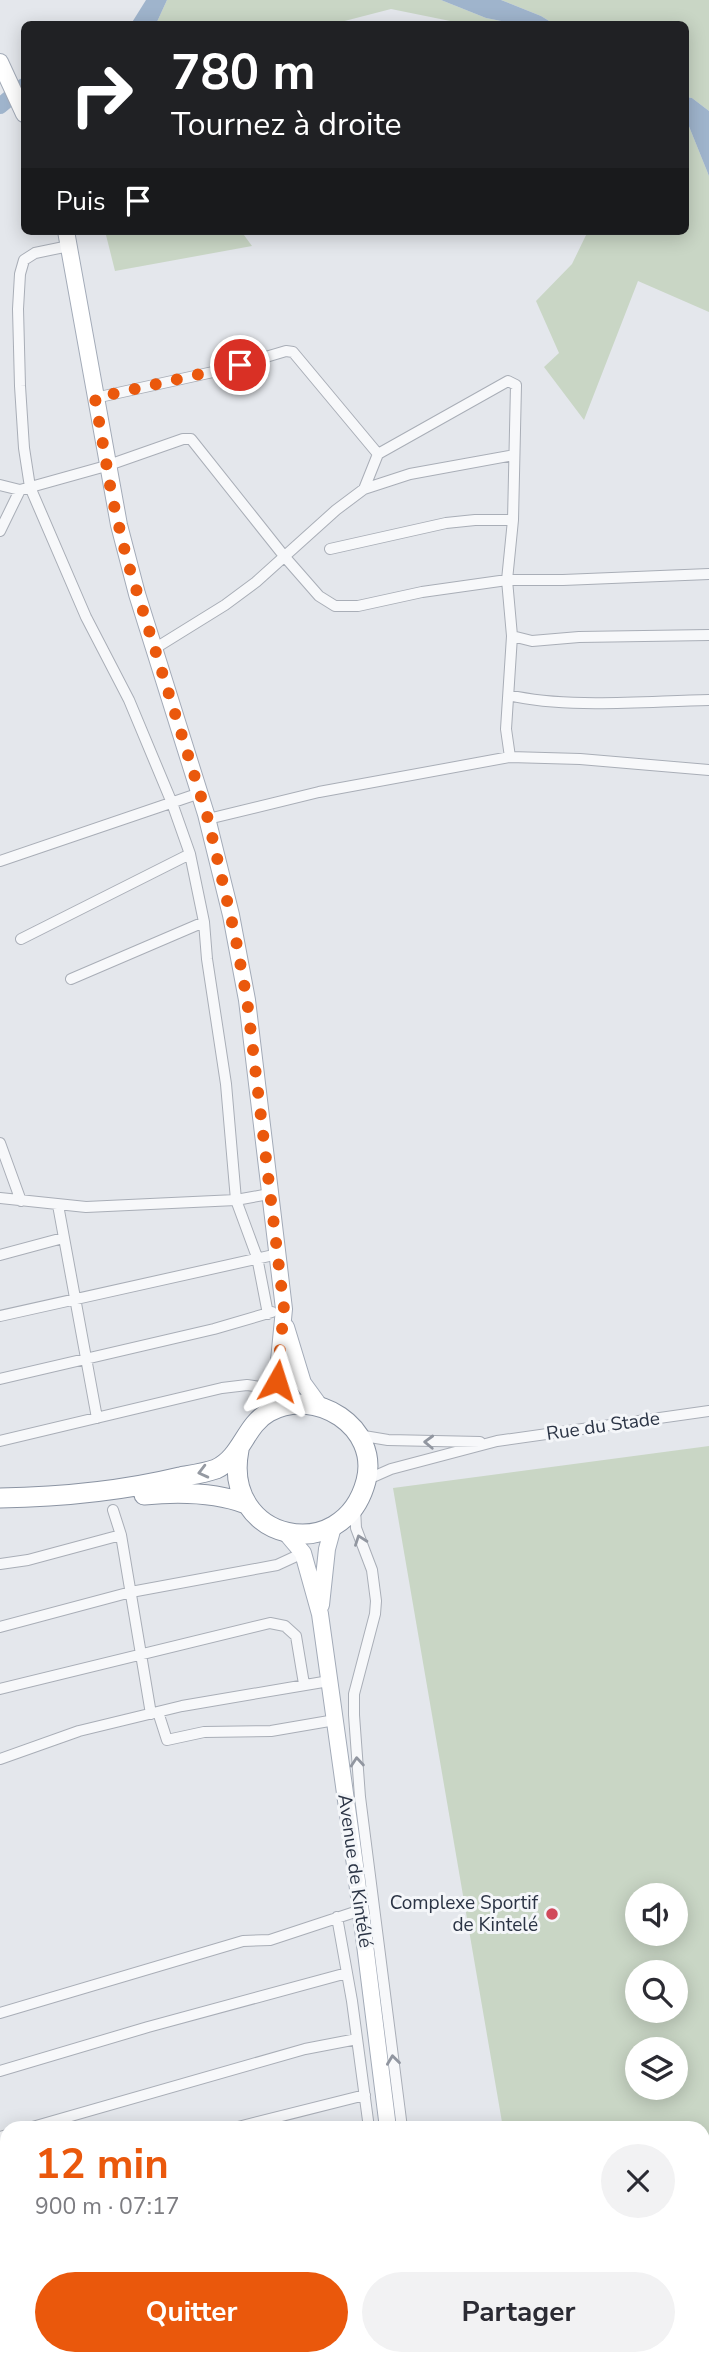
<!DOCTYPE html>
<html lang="fr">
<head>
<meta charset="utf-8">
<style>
	:root { --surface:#fff; --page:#f2f2f3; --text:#2b2b33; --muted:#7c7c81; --accent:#ea580c }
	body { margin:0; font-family:"Nunito Sans",sans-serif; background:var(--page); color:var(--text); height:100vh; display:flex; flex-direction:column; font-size:26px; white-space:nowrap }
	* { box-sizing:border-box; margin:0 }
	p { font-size:23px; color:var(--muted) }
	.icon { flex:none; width:38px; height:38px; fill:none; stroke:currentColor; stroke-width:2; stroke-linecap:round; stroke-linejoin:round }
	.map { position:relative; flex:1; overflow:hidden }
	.panel { position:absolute; left:0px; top:2121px; width:710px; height:245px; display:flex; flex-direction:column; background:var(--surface); border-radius:21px 21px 0 0; box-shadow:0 4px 18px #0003 }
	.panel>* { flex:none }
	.guide { position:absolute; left:21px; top:21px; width:668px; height:214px; border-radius:10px; box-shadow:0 4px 18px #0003; background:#202124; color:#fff; overflow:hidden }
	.tools { position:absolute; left:625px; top:1883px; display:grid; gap:14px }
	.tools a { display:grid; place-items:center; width:63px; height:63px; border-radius:50%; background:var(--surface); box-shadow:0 4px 18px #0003; font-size:35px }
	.pin { position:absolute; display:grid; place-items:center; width:60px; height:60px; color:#fff; margin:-30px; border:4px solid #fff; border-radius:50%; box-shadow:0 2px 7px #0007 }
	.me { position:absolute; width:77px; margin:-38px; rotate:6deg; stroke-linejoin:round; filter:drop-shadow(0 0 5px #0008) }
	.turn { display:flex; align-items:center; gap:24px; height:147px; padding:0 35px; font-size:32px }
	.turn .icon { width:91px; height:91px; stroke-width:2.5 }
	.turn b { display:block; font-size:49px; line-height:60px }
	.then { display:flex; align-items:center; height:66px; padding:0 35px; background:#0003; gap:14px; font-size:26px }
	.round { display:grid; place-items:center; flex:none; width:74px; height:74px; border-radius:37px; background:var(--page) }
	.overview { display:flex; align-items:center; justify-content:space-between; height:119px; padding:0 35px }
	h1 { font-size:42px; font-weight:700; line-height:52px; color:var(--accent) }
	.action { display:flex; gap:14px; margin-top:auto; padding:14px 35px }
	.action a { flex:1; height:80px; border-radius:42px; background:var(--accent); color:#fff; font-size:28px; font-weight:700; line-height:80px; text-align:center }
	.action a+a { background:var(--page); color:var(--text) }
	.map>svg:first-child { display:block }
	.green { fill:#c9d6c5; fill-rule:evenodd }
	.water { fill:#9fb4cc }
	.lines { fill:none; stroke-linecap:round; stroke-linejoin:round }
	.river { stroke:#9fb4cc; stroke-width:16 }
	.street-casing { stroke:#a9aeb7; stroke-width:12 }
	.primary-casing { stroke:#a3abb8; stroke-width:18 }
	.highway-casing { stroke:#8b94a3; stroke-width:21 }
	.street { stroke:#f7f8fa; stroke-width:10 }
	.primary { stroke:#fff; stroke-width:16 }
	.highway { stroke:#fff; stroke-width:19 }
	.oneway { stroke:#9196a0 }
	.oneway2 { stroke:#959aa2 }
	.route { stroke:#ea580c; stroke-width:12; stroke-dasharray:0 21.6 }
	.poi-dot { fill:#d1495b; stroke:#f4f6f9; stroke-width:2.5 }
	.labels { text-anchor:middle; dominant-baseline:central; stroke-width:6; stroke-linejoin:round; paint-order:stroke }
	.street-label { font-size:19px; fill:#2b3445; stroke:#f4f6f9 }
	.poi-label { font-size:19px; fill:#2b3445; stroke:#f4f6f9; text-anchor:end }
</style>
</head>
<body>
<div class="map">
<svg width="709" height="2366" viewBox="0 0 709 2366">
	<rect width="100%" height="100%" fill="#e4e7ec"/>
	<path class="green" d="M 167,0 L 441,0 L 486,18 L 516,24 L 465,24 L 391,9 L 333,24 L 156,24 Z
		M 501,0 L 709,0 L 709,111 L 692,98 L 686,97 L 686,24 L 554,24 L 541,16 Z
		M 686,119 L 709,176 L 709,312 L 638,281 L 584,420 L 544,367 L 559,353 L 536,301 L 572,264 L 588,231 L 686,231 Z
		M 105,231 L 241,231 L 252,246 L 115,271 Z
		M 709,1446 L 709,2366 L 544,2366 L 543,2359 L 704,2359 L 704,2128 L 503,2128 L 393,1488 ZM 676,1895 L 676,1934 L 637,1934 L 637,1895 ZM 637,1972 L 676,1972 L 676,2011 L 637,2011 ZM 676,2049 L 676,2088 L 637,2088 L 637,2049 Z"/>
	<path class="water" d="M 146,0 L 167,0 L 156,24 L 131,24 Z
		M 441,0 L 501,0 L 541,16 L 554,24 L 516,24 L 486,18 Z
		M 686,97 L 692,98 L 709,111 L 709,176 L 686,119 Z"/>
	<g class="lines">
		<path class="river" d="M 0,106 L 24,86"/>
		<g class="street-casing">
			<path id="street" d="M 69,246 L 35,253 L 24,260 L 20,274 L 18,309 L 20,386 L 24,448 L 30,487 L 86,617 L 129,700 L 172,803 L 190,854 L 204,922 L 207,959 L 226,1084 L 236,1200 L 257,1257 L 268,1314
				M 95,398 L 222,370 L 286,351 L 293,352 L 378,454 L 364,489
				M 378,454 L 508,381 L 516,385 L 513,520 L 507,580 L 512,636 L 506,729 L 510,757
				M 0,485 L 20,490 L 106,466 L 183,439 L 191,439 L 284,556 L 319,596 L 335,606 L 358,606 L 422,592 L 507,580 L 563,580 L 709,574
				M 0,531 L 20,490
				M 330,549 L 446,523 L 475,520 L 513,520
				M 512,636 L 532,641 L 579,637 L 709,635
				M 154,649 L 225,605 L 256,582 L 336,510 L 364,489 L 410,474 L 514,455
				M 509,695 C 569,709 646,701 709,700
				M 208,819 L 319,792 L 510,757 L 580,759 L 709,770
				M 0,861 L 200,793
				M 21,939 L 190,854
				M 71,979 L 204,922
				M 0,1143 L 21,1201
				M 0,1198 L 86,1207 L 236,1200 L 269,1194
				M 58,1205 L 97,1418
				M 0,1255 L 63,1238
				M 0,1316 L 278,1254
				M 0,1379 L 214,1329 L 272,1312
				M 358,1435 L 388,1440 L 480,1442
				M 0,1441 L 222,1388 L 247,1385 L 275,1389
				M 366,1480 L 391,1469 L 497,1441 L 709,1411
				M 355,1507 L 356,1528 L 372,1570 L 376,1601 L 375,1614 L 354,1694 L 354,1715 L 360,1797 L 402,2128
				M 113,1510 L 121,1535 L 151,1714
				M 0,1564 L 28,1560 L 121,1535
				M 0,1627 L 131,1592 L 277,1565 L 303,1553
				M 0,1689 L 270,1623 L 285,1626 L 296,1636 L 304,1684
				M 158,1712 L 167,1740 L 204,1732 L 271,1731 L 335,1720
				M 0,1759 L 79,1731 L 182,1706 L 329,1681
				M 337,1917 L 352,2001 L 369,2128
				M 0,2013 L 243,1941 L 270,1940 L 361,1910
				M 0,2071 L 148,2027 L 347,1973
				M 29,2128 L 305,2049 L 357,2039
				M 234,2128 L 365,2095
				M 0,2137 L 7,2135
				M 0,2197 L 7,2195
				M 445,2359 L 447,2366"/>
		</g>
		<g class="primary-casing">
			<path id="primary" d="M 0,62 L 24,114
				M 66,231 L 119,525 L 137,594 L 206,814 L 231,915 L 247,1000 L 284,1309 L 277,1381 L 273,1401 L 268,1412
				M 286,1327 L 303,1383 L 319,1405
				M 286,1533 L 303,1553 L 320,1614 L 355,1865 L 388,2128
				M 321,1605 L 327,1549 L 333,1527
				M 433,2359 L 434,2366"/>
		</g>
		<g class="highway-casing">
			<path id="highway" d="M 144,1495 C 177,1492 215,1492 246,1504
				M 0,1498 C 59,1497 122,1491 180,1477 C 191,1475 205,1473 216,1469 C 242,1457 245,1425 269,1412 C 315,1386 380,1427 366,1481 C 343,1568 221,1541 239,1450"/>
		</g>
		<use href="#street" class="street"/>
		<use href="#primary" class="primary"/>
		<use href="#highway" class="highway"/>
	</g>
	<defs><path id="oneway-chevron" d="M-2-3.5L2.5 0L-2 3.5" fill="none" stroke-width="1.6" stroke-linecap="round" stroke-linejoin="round" transform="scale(1.75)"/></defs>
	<g class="oneway">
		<use href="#oneway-chevron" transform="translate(429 1442) rotate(-178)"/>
		<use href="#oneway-chevron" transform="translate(360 1540) rotate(-110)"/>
		<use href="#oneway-chevron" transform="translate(357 1762) rotate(-95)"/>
		<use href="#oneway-chevron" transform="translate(393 2060) rotate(-97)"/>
	</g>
	<use class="oneway2" href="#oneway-chevron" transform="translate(203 1472) rotate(166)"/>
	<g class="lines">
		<path class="route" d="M 240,365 L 95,398 L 112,497 L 127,560 L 208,819 L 235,935 L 247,1000 L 284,1309 L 277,1381"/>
	</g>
	<circle class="poi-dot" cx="552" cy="1914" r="7"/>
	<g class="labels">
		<g class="street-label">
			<text transform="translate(603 1426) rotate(-8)">Rue du Stade</text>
			<text transform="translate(355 1871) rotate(82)">Avenue de Kintélé</text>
		</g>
		<g class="poi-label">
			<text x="538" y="1903">Complexe Sportif<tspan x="538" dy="22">de Kintelé</tspan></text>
		</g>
	</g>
</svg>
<div class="tools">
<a><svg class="icon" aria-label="sound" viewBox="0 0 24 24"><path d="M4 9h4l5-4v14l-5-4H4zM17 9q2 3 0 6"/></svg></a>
<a><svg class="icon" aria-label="search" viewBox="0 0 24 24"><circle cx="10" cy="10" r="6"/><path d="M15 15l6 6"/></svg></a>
<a><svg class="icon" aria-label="layers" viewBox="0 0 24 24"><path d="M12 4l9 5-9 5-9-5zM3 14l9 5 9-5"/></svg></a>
</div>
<div class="pin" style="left:240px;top:365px;background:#d93025"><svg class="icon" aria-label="arrive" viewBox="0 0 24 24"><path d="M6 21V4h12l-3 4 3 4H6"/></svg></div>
<svg class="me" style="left:277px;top:1381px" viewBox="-20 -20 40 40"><path d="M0-17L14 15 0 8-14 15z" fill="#ea580c" stroke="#fff" stroke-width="4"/></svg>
<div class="guide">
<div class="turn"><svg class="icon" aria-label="right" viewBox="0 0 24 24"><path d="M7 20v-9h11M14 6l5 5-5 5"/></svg><div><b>780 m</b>Tournez à droite</div></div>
<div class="then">Puis<svg class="icon" aria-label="arrive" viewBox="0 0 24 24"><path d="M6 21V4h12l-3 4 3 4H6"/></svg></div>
</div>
<section class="panel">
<div class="overview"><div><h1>12 min</h1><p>900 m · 07:17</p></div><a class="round"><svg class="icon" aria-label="close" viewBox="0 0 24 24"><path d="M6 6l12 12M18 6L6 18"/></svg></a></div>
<div class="action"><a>Quitter</a><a>Partager</a></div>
</section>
</div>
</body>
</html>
